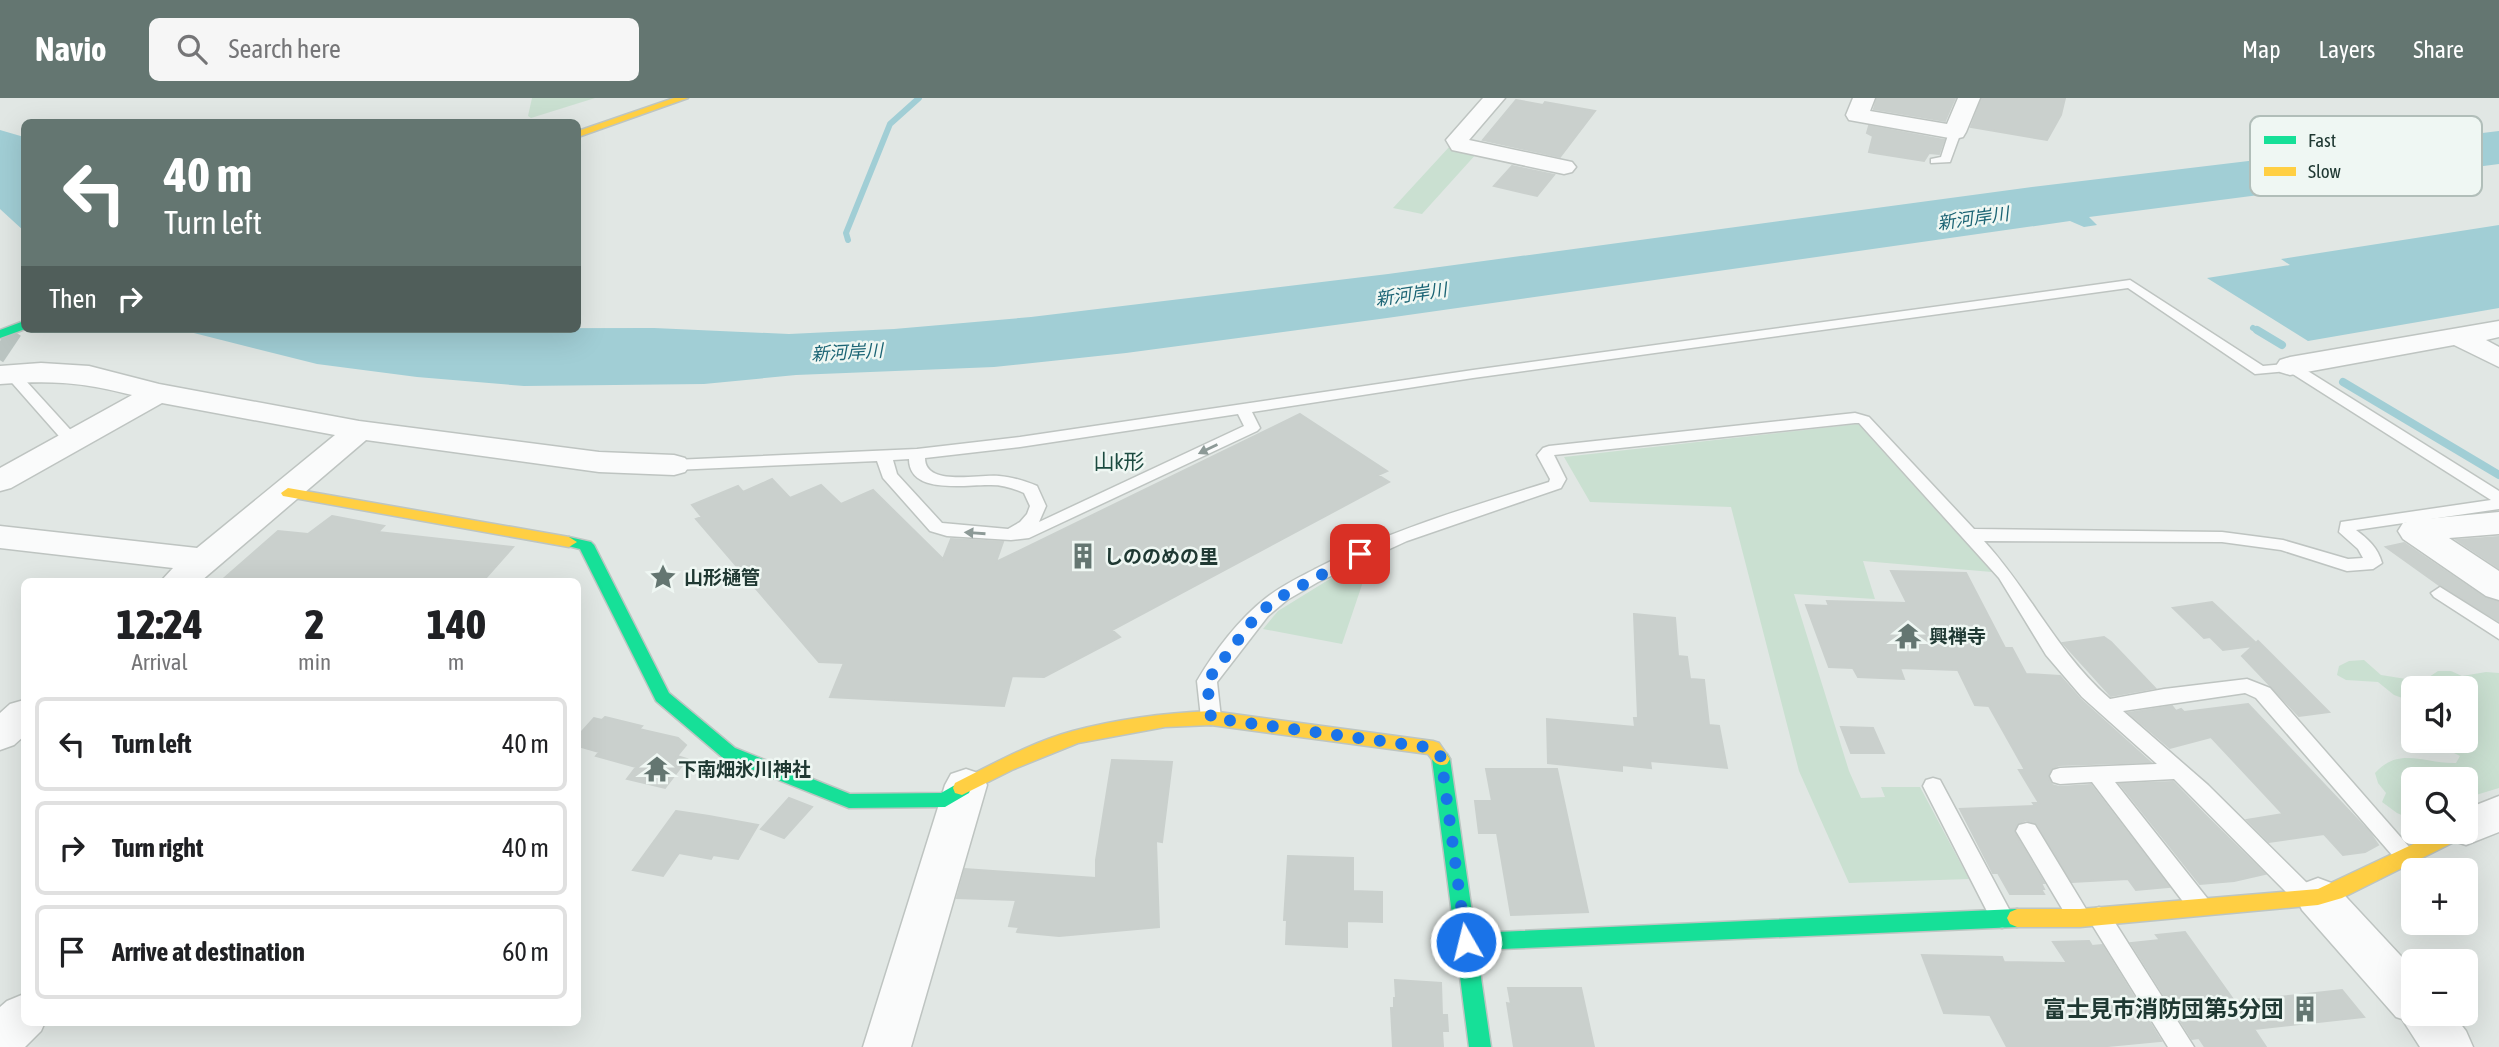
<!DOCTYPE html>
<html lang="en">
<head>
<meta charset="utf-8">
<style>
	:root { --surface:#fff; --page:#f6f6f6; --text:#202124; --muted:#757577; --line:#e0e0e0; --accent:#647671 }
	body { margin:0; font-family:"Asap Condensed","Noto Sans JP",sans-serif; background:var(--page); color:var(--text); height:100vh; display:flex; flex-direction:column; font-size:26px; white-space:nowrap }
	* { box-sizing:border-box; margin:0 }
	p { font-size:23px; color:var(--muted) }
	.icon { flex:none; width:38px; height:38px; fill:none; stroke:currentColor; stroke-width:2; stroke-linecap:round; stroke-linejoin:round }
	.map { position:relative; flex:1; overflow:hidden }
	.side { position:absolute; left:21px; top:480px; width:560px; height:448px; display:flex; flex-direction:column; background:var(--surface); border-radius:10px; box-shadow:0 7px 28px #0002 }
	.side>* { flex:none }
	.guide { position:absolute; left:21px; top:21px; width:560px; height:214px; border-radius:10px; box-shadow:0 7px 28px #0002; background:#647671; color:#fff; overflow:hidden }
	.buttons { position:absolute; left:2401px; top:578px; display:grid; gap:14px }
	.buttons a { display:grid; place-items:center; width:77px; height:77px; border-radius:10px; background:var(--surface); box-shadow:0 7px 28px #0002; font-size:35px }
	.pin { position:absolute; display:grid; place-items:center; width:60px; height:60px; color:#fff; margin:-30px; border-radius:14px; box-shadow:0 4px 10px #0006 }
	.me { position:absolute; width:77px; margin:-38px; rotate:352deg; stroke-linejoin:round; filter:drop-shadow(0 0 5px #0008) }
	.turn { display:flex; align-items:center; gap:24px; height:147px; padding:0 28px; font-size:32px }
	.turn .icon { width:91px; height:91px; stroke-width:2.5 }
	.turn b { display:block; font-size:49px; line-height:60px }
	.then { display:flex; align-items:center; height:66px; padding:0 28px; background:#0003; gap:14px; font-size:26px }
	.eta { display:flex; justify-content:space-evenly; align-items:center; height:119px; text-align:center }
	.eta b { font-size:42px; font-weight:800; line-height:49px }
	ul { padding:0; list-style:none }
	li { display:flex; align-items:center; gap:21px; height:94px; margin:0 14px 10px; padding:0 14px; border:4px solid var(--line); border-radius:10px }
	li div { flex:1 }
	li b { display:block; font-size:26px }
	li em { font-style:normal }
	header { display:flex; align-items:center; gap:42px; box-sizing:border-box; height:98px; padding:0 35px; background:var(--accent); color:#fff }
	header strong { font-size:33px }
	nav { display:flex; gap:38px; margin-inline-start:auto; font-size:24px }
	.search { width:490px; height:63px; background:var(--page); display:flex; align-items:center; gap:18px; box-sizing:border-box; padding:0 24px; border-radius:10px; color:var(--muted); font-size:26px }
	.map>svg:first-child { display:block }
	.green { fill:#cae0d1 }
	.water { fill:#a1ced5 }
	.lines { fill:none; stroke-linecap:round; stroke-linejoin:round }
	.stream-far1 { stroke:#a1ced5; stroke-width:6 }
	.stream { stroke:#a1ced5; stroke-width:8 }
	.building { fill:#cad0cd; stroke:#cad0cd; stroke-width:2 }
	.street-tunnel { stroke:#bac4c1; stroke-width:32; stroke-dasharray:32 16; stroke-linecap:butt }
	.lane-casing { stroke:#bec4c1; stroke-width:3 }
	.street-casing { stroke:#bec4c1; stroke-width:3 }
	.fast-casing { stroke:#bdc5c2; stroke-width:3 }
	.slow-casing { stroke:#bdc5c2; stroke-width:3 }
	.lane { fill:#fafbfb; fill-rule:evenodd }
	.street { fill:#fafbfb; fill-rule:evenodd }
	.fast { fill:#16e098; fill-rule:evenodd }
	.slow { fill:#ffcf43; fill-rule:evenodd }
	.oneway { fill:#8d9a97 }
	.route { stroke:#1a73e8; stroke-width:12; stroke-dasharray:0 21.6 }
	.labels { text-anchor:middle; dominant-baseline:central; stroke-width:5; stroke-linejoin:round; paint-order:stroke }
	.far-water-label { font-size:18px; font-style:italic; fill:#1b6474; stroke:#eff7f3 }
	.poi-label { font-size:19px; font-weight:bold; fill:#203933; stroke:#eff7f3; text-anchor:start }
	.neighbourhood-label { font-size:21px; fill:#1c4b40; stroke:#eff7f3 }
	.near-poi-label { font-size:23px; font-weight:bold; fill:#203933; stroke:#eff7f3; text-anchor:end }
	.key { fill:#eff7f3; stroke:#b1beb9; stroke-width:2 }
	.key-label { font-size:19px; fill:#203933 }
</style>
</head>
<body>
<header>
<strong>Navio</strong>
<div class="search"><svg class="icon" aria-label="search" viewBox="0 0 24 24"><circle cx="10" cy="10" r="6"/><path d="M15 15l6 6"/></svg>Search here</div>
<nav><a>Map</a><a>Layers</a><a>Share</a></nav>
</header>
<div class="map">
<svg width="2499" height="949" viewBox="0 0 2499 949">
	<rect width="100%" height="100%" fill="#e1e7e4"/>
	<path class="green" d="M 532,0 L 595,0 L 531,20 L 528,18 Z
		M 1450,48 L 1478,54 L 1422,116 L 1393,110 Z
		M 1858,326 L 1992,474 L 1863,463 L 1875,501 L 1794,496 L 1849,673 L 1861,700 L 1885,699 L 1881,689 L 1920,689 L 1969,781 L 1849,785 L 1799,673 L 1731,409 L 1590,404 L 1564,359 Z
		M 1368,469 L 1342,546 L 1263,531 L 1278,513 L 1346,471 Z
		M 2364,562 L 2381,577 L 2406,581 L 2426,581 L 2438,573 L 2451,573 L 2462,578 L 2486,574 L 2499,575 L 2499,690 L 2466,700 L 2466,681 L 2413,681 L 2413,722 L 2397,715 L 2382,704 L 2386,695 L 2378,685 L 2375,675 C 2399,648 2425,666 2456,665 L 2460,658 L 2452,654 L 2445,642 L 2466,642 L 2466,590 L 2413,590 L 2413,604 L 2394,597 L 2378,584 L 2346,582 L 2337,577 L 2339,568 L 2349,563 Z"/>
	<path class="water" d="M 0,32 L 24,39 L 24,133 L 0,111 Z
		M 2499,33 L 2499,66 L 2089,119 L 2097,127 L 2084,129 L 2070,123 L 1387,220 L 1126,255 L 994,269 L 796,277 L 704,286 L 524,288 L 417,279 L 317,266 L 178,231 L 654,230 L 789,236 L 894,231 L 1031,219 L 1388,176 L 2032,89 Z
		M 2499,127 L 2499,210 L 2308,243 L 2207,180 L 2290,167 L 2281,161 Z"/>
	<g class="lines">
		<path class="stream-far1" d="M 848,142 L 846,135 L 890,26 L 919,0
			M 2253,230 L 2260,234"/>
		<path class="stream" d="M 2257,232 L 2282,247
			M 2343,284 L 2499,377"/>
	</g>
	<path class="building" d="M 1877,0 L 1955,0 L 1945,23 L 1874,11 Z
		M 1982,0 L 2065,0 L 2061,17 L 2047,42 L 1971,29 Z
		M 1516,2 L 1543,7 L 1545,4 L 1595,13 L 1560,59 L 1483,42 Z
		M 1869,28 L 1944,42 L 1939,56 L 1929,55 L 1924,63 L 1874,55 L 1869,54 L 1873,38 L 1867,35 Z
		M 1512,68 L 1554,77 L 1537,98 L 1494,88 Z
		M 1300,316 L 1387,373 L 1378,377 L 1389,384 L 1112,532 L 1120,539 L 1044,579 L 1012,578 L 1004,608 L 830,599 L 844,565 L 819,564 L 696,421 L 702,419 L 692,407 L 738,388 L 743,394 L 772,381 L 790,400 L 821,387 L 841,406 L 873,392 L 943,461 L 951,441 L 1003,444 L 996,464 Z
		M 332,418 L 384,428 L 378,434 L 513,449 L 483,483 L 221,483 L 278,433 L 308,436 Z
		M 2499,439 L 2499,470 L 2457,442 Z
		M 2404,445 L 2485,500 L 2499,504 L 2499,523 L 2439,487 L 2386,449 Z
		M 1891,473 L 1966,475 L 2005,550 L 2012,550 L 2026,576 L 2060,578 L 2080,601 L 2150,664 L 2059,667 L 2051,671 L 2048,679 L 2052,687 L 2059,689 L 2091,687 L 2169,789 L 2136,792 L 2128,781 L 2072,784 L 2037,726 L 2026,722 L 2017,726 L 2014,734 L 2044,785 L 2041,785 L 2044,791 L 2041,791 L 2044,796 L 2010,796 L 1998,775 L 1993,775 L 1960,711 L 2035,708 L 2033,705 L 2039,705 L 2019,672 L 2025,672 L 1989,608 L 1975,607 L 1958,572 L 1900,570 L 1904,581 L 1858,579 L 1853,570 L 1829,569 L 1806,507 L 1829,508 L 1827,503 L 1907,505 Z
		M 2212,504 L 2256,545 L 2258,543 L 2329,614 L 2299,618 L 2242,558 L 2253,548 L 2223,552 L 2210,539 L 2204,540 L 2173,510 Z
		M 1634,516 L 1675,520 L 1678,558 L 1687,559 L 1690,581 L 1704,582 L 1709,627 L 1719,628 L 1727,670 L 1650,663 L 1651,670 L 1622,667 L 1622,673 L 1548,665 L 1547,621 L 1635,629 L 1634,620 L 1638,620 Z
		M 2104,539 L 2111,544 L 2155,590 L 2111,598 L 2063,545 Z
		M 2248,606 L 2370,735 L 2378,747 L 2365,754 L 2343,757 L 2324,736 L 2269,744 L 2247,722 L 2283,716 L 2211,639 L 2170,650 L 2129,615 L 2172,608 L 2176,613 L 2181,611 L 2184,614 Z
		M 605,619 L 642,628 L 639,631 L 678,640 L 686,647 L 677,658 L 687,661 L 665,690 L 627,681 L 636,669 L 596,658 L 599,654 L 578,648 L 578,638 L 594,620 L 602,622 Z
		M 1841,629 L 1873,630 L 1884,655 L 1851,655 Z
		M 1112,662 L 1172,664 L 1162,744 L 1156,743 L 1159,829 L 1059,838 L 1017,834 L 1019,829 L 1009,828 L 1016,802 L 957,800 L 965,771 L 1096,780 L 1096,762 Z
		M 1486,671 L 1557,671 L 1588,814 L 1511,817 L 1497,735 L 1479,735 L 1475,703 L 1492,703 Z
		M 2173,684 L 2204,716 L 2265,776 L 2234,783 L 2200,786 L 2120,686 Z
		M 789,700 L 812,709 L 784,740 L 761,731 Z
		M 676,713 L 709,718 L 758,727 L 738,761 L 713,757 L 711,761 L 679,755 L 663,778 L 633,772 Z
		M 1288,758 L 1353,760 L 1353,793 L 1382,794 L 1382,824 L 1347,823 L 1347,849 L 1286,846 L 1287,822 L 1284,822 Z
		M 2185,834 L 2235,904 L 2342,892 L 2364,919 L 2254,931 L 2266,949 L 2205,949 L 2199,940 L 2192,941 L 2131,845 L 2160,842 L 2156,837 Z
		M 2089,843 L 2092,848 L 2102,847 L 2161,943 L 2097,949 L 2007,949 L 1990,917 L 1944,915 L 1922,857 L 2002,859 L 2004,864 L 2067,865 L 2053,844 Z
		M 1395,882 L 1441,885 L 1442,917 L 1447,917 L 1448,933 L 1442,933 L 1443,949 L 1393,949 L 1391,910 L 1394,910 L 1394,900 L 1396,900 Z
		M 1508,890 L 1581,890 L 1594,949 L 1514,949 L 1507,905 L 1511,906 Z"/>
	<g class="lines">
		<path class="street-tunnel" d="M 0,243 L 12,251"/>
		<g class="lane-casing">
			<path id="lane" d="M 1955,31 L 1961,34 L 1950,64 L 1931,65 L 1931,61 L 1941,59 L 1949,34 Z
				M 2130,182 L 2263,268 L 2295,265 L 2499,393 L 2499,411 L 2356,432 C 2368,441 2378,450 2382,465 L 2373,471 L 2347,473 L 2281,452 L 2222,444 L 1984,443 C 2030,493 2058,556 2110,601 L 2164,591 L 2247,581 L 2270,590 L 2418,759 L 2415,765 L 2407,768 L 2399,765 L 2256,600 L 2245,595 L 2123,613 L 2208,687 L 2313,791 L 2316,798 L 2313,805 L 2305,807 L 2297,805 L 2174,681 L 2115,684 L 2207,800 L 2210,807 L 2207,814 L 2199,816 L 2191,814 L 2092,684 L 2060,686 L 2053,684 L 2050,678 L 2053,672 L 2060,670 L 2157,666 L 2082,599 L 2046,557 L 1999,480 L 1859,325 L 1855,325 L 1554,357 L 1566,381 L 1561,390 L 1407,443 L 1318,484 L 1287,502 L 1268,518 L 1217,584 L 1221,620 L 1218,625 L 1211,627 L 1204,625 L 1201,620 L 1197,583 C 1214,554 1239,521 1266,500 C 1281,488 1300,479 1317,470 C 1390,432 1470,409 1549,384 L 1550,381 L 1537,357 L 1543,350 L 1549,348 L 1855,315 L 1869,319 L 1974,431 L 2222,434 L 2283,442 L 2348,461 L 2363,460 L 2358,451 L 2339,434 L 2341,424 L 2491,402 L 2288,273 L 2255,276 L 2128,190 L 1473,280 L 1252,314 L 1260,330 L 1257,333 L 1029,440 L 1011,442 L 947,438 L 930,433 L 883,380 L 877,363 L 674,372 L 666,367 L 674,362 L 917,351 L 1020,339 L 1473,272 ZM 1238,316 L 1244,328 L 1039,424 L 1046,408 L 1037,388 C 1025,383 1012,379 999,378 C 978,376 925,389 925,360 L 1020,349 ZM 909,361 C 909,398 968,386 991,387 C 1003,387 1013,390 1024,395 L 1030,408 L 1027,416 L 1020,424 L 1008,431 L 942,425 L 897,376 L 893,362 Z
				M 11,271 L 16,272 L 77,339 L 79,342 L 77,345 L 65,345 L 6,278 L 4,275 Z
				M 2440,489 L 2499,526 L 2499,541 L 2434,499 L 2431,495 Z
				M 1933,680 L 1940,682 L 2010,813 L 2013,820 L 2010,827 L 2002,830 L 1994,827 L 1923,688 L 1926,682 Z
				M 2027,725 L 2035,727 L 2089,816 L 2091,812 L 2099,809 L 2107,812 L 2194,949 L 2168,949 L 2088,820 L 2086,824 L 2078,827 L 2070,824 L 2016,733 L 2019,727 Z"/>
		</g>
		<g class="street-casing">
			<path id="street" d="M 1483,0 L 1505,0 L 1469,42 L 1572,64 L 1576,69 L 1572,74 L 1564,76 L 1452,52 L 1446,42 Z
				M 1853,0 L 1875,0 L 1870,13 L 1947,26 L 1958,0 L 1980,0 L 1966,34 L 1963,39 L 1955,41 L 1849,22 L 1846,17 Z
				M 2499,223 L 2499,239 L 2486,242 L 2499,249 L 2499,269 L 2454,247 L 2290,277 L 2280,274 L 2276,268 L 2280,262 L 2290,259 Z
				M 41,265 L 89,268 L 159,286 L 359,323 L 599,354 L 674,357 L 685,360 L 690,367 L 685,374 L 674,377 L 599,374 L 366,342 L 201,483 L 161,483 L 173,470 L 0,450 L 0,428 L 197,450 L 335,337 L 162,305 L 11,390 L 0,393 L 0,370 L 132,297 C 82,284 51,282 0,286 L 0,268 Z
				M 2499,414 L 2499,436 L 2449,440 L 2499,473 L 2499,502 L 2486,498 L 2403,441 L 2398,433 L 2403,425 L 2415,422 Z
				M 24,602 L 24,638 L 14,647 L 0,652 L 0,615 L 10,606 Z
				M 966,671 L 981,676 L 987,687 L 911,949 L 863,949 L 945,687 L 951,676 Z
				M 2499,698 L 2499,734 L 2466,747 L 2451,742 L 2446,733 L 2466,733 L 2466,711 Z
				M 2318,780 L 2334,786 L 2413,871 L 2413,915 L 2452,915 L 2466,933 L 2473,949 L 2420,949 L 2402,921 L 2396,919 L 2302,812 L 2296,799 L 2302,786 Z
				M 24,896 L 24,924 L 45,924 L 41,933 L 25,949 L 0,949 L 0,909 L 7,903 Z"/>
		</g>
		<g class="fast-casing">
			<path id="fast" d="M 24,223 L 25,231 L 0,240 L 0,232 Z
				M 569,439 L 591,444 L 594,447 L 669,595 L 735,650 L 850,696 L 941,695 L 962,683 L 969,685 L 971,690 L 969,695 L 945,709 L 849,710 L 723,660 L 656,603 L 580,451 L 564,447 L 561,444 Z
				M 1441,654 L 1447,656 L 1450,661 L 1475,835 L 2017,811 L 2024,814 L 2027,820 L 2024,826 L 2017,829 L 1477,852 L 1491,949 L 1469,949 L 1432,661 L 1435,656 Z"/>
		</g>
		<g class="slow-casing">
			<path id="slow" d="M 674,0 L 688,0 L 578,39 L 578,33 Z
				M 288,390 L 569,439 L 577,444 L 569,449 L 283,398 L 281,395 Z
				M 1211,613 L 1433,643 L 1439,645 L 1450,661 L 1447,666 C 1437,669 1434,664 1428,656 L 1211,627 L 1165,629 L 1078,645 L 1014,671 L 962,697 L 955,695 L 953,690 L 955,685 C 993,666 1032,644 1073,633 C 1118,621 1165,615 1211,613 Z
				M 2466,728 L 2469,733 L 2466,738 L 2342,800 L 2318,807 L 2080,829 L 2017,829 L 2010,826 L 2007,820 L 2010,814 L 2017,811 L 2080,811 L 2318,791 L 2441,733 L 2466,733 Z"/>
		</g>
		<use href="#lane" class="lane"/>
		<use href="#street" class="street"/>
		<use href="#fast" class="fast"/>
		<use href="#slow" class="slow"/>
	</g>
	<defs><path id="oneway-solid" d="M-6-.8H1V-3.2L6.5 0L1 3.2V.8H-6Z" transform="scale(1.75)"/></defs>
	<g class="oneway">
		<use href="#oneway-solid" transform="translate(1208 351) rotate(154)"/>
		<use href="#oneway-solid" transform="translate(975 435) rotate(-176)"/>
	</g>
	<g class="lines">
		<path class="route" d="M 1360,456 L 1273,503 L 1254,521 L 1207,583 L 1211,620 L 1433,650 L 1441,659 L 1466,844"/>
	</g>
	<defs>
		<g id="building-bare" transform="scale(2.1)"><path d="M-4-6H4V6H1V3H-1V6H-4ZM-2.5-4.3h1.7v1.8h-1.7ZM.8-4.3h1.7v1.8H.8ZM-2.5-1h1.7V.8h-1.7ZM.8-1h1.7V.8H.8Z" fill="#647671" stroke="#eff7f3" stroke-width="2.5" paint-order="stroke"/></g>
		<g id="sight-bare" transform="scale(2.1)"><path d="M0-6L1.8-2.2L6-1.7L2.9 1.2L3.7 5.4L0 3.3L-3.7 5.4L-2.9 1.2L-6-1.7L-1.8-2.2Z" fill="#647671" stroke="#eff7f3" stroke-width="2.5" paint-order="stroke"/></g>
		<g id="temple-bare" transform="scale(2.1)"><path d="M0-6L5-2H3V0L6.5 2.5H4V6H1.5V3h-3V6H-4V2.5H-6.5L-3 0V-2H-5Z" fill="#647671" stroke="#eff7f3" stroke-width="2.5" paint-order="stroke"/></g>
	</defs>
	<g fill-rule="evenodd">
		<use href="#building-bare" x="1083" y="458"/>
		<use href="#sight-bare" x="663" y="479"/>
		<use href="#temple-bare" x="1908" y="538"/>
		<use href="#temple-bare" x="657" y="671"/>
		<use href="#building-bare" x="2305" y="911"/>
	</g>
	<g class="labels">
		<g class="far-water-label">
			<text transform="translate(1973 120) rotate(-8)">新河岸川</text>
			<text transform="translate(1411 196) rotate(-8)">新河岸川</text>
			<text transform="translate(847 254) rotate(-3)">新河岸川</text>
		</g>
		<g class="poi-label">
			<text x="1104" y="458">しののめの里</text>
			<text x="684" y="479">山形樋管</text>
			<text x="1929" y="538">興禅寺</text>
			<text x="678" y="671">下南畑氷川神社</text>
		</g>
		<g class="neighbourhood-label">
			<text x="1119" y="363">山k形</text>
		</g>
		<g class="near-poi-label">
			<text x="2284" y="911">富士見市消防団第5分団</text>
		</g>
	</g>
	<rect x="2250" y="18" width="232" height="80" rx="10" class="key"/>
	<rect x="2264" y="38" width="32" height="8" fill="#16e098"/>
	<rect x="2264" y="69" width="32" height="9" fill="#ffcf43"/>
	<g class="key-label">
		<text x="2308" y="49">Fast</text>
		<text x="2308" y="80">Slow</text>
	</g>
</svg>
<div class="buttons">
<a><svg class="icon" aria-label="sound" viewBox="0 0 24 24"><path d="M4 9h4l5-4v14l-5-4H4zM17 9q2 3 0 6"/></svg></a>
<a><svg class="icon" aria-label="search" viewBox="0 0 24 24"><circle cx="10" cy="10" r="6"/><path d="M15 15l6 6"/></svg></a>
<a>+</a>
<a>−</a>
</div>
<div class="pin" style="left:1360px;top:456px;background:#d93025"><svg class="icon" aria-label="arrive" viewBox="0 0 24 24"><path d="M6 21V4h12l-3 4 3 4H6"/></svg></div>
<svg class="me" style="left:1466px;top:844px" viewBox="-20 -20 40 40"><circle r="17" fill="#1a73e8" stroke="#fff" stroke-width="3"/><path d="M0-11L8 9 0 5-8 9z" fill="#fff"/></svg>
<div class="guide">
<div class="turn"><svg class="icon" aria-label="left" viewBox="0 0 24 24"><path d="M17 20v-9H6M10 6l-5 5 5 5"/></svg><div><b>40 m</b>Turn left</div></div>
<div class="then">Then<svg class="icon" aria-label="right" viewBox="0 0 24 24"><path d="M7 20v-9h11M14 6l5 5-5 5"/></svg></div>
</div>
<section class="side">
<div class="eta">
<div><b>12:24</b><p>Arrival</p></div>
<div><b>2</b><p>min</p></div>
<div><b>140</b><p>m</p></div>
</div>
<ul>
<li><svg class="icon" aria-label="left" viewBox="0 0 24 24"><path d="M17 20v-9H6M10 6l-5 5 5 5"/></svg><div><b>Turn left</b></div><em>40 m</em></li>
<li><svg class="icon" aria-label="right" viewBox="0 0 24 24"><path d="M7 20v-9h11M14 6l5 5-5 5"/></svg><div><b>Turn right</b></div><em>40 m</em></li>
<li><svg class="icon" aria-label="arrive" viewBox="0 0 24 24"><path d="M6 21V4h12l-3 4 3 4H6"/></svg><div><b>Arrive at destination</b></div><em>60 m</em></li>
</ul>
</section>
</div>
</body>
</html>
